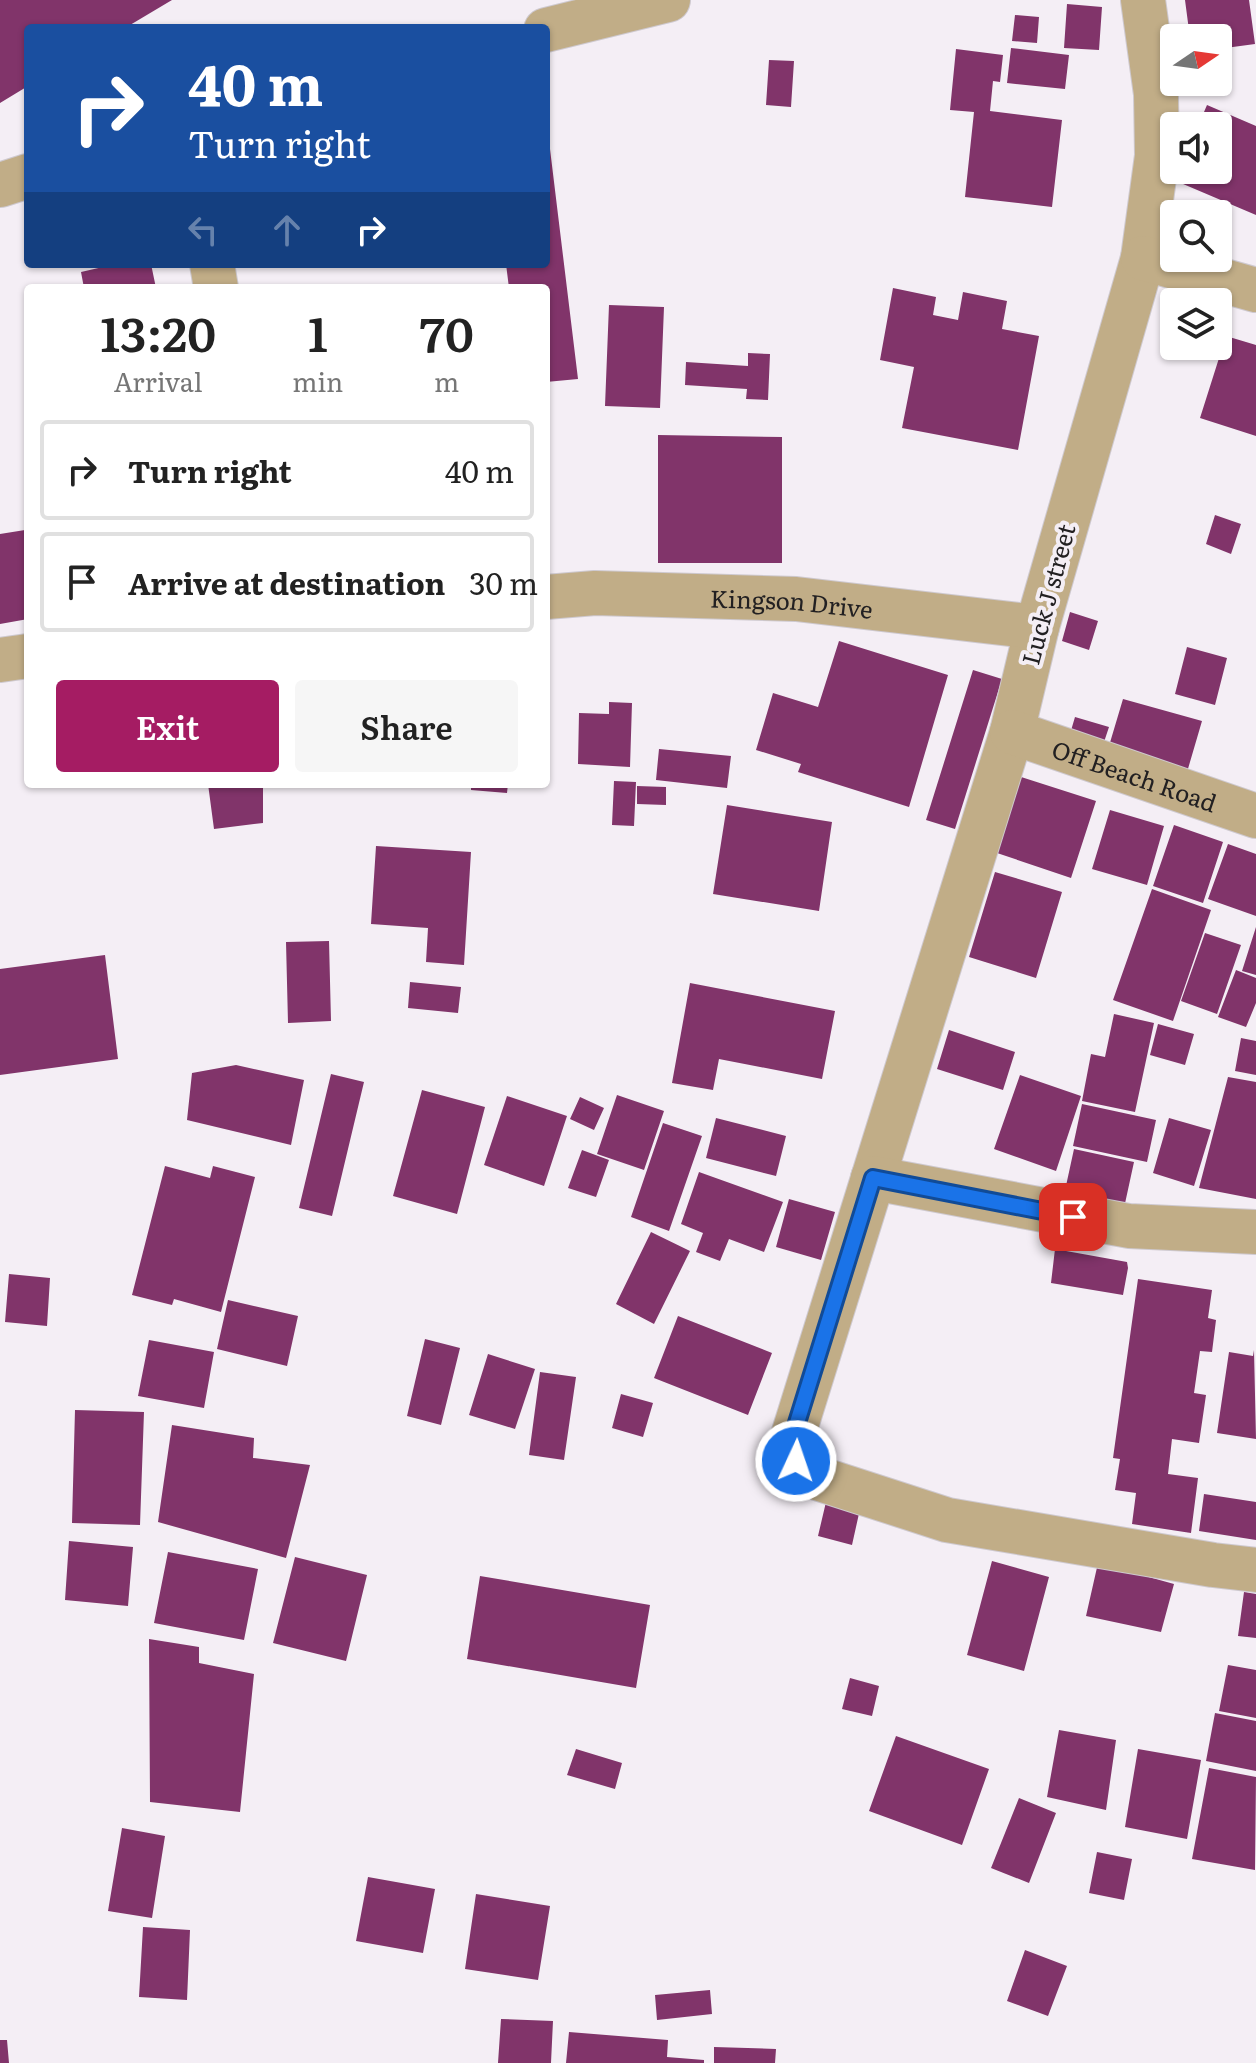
<!DOCTYPE html>
<html lang="en">
<head>
<meta charset="utf-8">
<style>
	:root { --surface:#fff; --page:#f6f6f6; --text:#222; --muted:#767676; --line:#e0e0e0; --accent:#a51c63 }
	body { margin:0; font-family:Literata,serif; background:var(--page); color:var(--text); height:100vh; display:flex; flex-direction:column; font-size:30px; white-space:nowrap }
	* { box-sizing:border-box; margin:0 }
	p { font-size:26px; color:var(--muted) }
	.icon { flex:none; width:44px; height:44px; fill:none; stroke:currentColor; stroke-width:2; stroke-linecap:round; stroke-linejoin:round }
	.map { position:relative; flex:1; overflow:hidden }
	.drawer { position:absolute; left:24px; top:284px; width:526px; height:504px; display:flex; flex-direction:column; background:var(--surface); border-radius:8px; box-shadow:0 2px 6px #0004 }
	.drawer>* { flex:none }
	.guide { position:absolute; left:24px; top:24px; width:526px; height:244px; border-radius:8px; box-shadow:0 2px 6px #0004; background:#1a4fa0; color:#fff; overflow:hidden }
	.needle { width:52px; rotate:77deg }
	.controls { position:absolute; left:1160px; top:24px; display:grid; gap:16px }
	.controls a { display:grid; place-items:center; width:72px; height:72px; border-radius:8px; background:var(--surface); box-shadow:0 2px 6px #0004; font-size:40px }
	.pin { position:absolute; display:grid; place-items:center; width:68px; height:68px; color:#fff; margin:-34px; border-radius:16px; box-shadow:0 4px 12px #0006 }
	.me { position:absolute; width:88px; margin:-44px; rotate:3deg; stroke-linejoin:round; filter:drop-shadow(0 0 6px #0008) }
	.turn { display:flex; align-items:center; gap:28px; height:168px; padding:0 32px; font-size:36px }
	.turn .icon { width:104px; height:104px; stroke-width:2.5 }
	.turn b { display:block; font-size:56px; line-height:68px }
	.lanes { display:flex; align-items:center; height:76px; padding:0 32px; background:#0003; justify-content:center; gap:40px; direction:ltr }
	.lanes .off { opacity:.35 }
	.eta { display:flex; justify-content:space-evenly; align-items:center; height:136px; text-align:center }
	.eta b { font-size:48px; font-weight:600; line-height:56px }
	.primary-button { display:flex; gap:16px; margin-top:auto; padding:16px 32px }
	.primary-button a { flex:1; height:92px; border-radius:8px; background:var(--accent); color:#fff; font-size:32px; font-weight:600; line-height:92px; text-align:center }
	.primary-button a+a { background:var(--page); color:var(--text) }
	ul { padding:0; list-style:none }
	li { display:flex; align-items:center; gap:24px; height:100px; margin:0 16px 12px; padding:0 16px; border:4px solid var(--line); border-radius:8px }
	li div { flex:1 }
	li b { display:block; font-size:30px }
	li em { font-style:normal }
	.map>svg:first-child { display:block }
	.building { fill:#81346a }
	.lines { fill:none; stroke-linecap:round; stroke-linejoin:round }
	.minor-casing { stroke:#cec9cf; stroke-width:46 }
	.tertiary-casing { stroke:#cec9cf; stroke-width:46 }
	.minor { stroke:#c1ad87; stroke-width:44 }
	.tertiary { stroke:#c1ad87; stroke-width:44 }
	.route-casing { stroke:#114b97; stroke-width:20 }
	.route { stroke:#1a73e8; stroke-width:14 }
	.labels { text-anchor:middle; dominant-baseline:central; stroke-width:8; stroke-linejoin:round; paint-order:stroke }
	.street-label { font-size:24px; fill:#222022; stroke:#f4eef5 }
</style>
</head>
<body>
<div class="map">
<svg width="1256" height="2063" viewBox="0 0 1256 2063">
	<rect width="100%" height="100%" fill="#f4eef5"/>
	<path class="building" d="M 0,0 L 172,0 L 125,28 L 28,28 L 28,86 L 0,103 Z
		M 1185,0 L 1249,0 L 1255,44 L 1218,49 L 1218,38 L 1190,38 Z
		M 1067,4 L 1102,7 L 1099,50 L 1064,48 Z
		M 1015,15 L 1039,17 L 1037,43 L 1012,41 Z
		M 1011,48 L 1069,55 L 1065,89 L 1007,83 Z
		M 956,49 L 1003,55 L 1000,82 L 993,81 L 990,111 L 1062,120 L 1052,207 L 965,197 L 974,112 L 950,110 Z
		M 769,60 L 794,61 L 791,107 L 766,105 Z
		M 1207,105 L 1256,126 L 1256,215 L 1176,181 L 1180,170 L 1218,170 L 1218,126 L 1198,126 Z
		M 546,149 L 550,149 L 578,379 L 546,382 L 546,288 L 509,288 L 506,264 L 546,264 Z
		M 116,264 L 151,264 L 156,288 L 84,288 L 81,272 Z
		M 893,288 L 936,297 L 933,315 L 958,320 L 963,292 L 1007,301 L 1002,329 L 1039,336 L 1018,450 L 902,428 L 914,367 L 880,360 Z
		M 609,305 L 664,307 L 660,408 L 605,406 Z
		M 1226,336 L 1256,345 L 1256,436 L 1200,418 Z
		M 748,353 L 770,354 L 768,400 L 746,399 L 747,389 L 685,385 L 686,362 L 748,366 Z
		M 658,435 L 782,437 L 782,563 L 658,563 Z
		M 1215,515 L 1241,524 L 1231,554 L 1206,544 Z
		M 25,530 L 28,547 L 28,619 L 0,624 L 0,534 Z
		M 1070,612 L 1098,621 L 1089,650 L 1062,641 Z
		M 839,641 L 948,675 L 909,807 L 798,772 L 801,764 L 756,750 L 773,693 L 818,707 Z
		M 1187,647 L 1227,658 L 1215,705 L 1175,694 Z
		M 973,670 L 1002,679 L 955,829 L 926,820 Z
		M 1123,699 L 1202,721 L 1185,779 L 1106,756 Z
		M 609,702 L 632,703 L 630,767 L 578,764 L 579,713 L 609,714 Z
		M 1075,717 L 1109,727 L 1100,754 L 1067,744 Z
		M 659,749 L 731,756 L 727,788 L 656,780 Z
		M 1018,776 L 1096,801 L 1071,878 L 994,852 Z
		M 614,781 L 636,782 L 634,826 L 612,825 Z
		M 208,784 L 263,784 L 263,823 L 214,829 Z
		M 471,784 L 508,784 L 507,793 L 471,790 Z
		M 637,786 L 666,787 L 666,805 L 637,804 Z
		M 727,805 L 832,822 L 819,911 L 713,894 Z
		M 1110,810 L 1164,826 L 1147,885 L 1092,869 Z
		M 1174,825 L 1223,842 L 1203,903 L 1153,886 Z
		M 1228,844 L 1256,854 L 1256,916 L 1208,899 Z
		M 376,846 L 471,852 L 464,965 L 426,962 L 428,928 L 371,924 Z
		M 995,872 L 1062,892 L 1036,978 L 969,957 Z
		M 1152,889 L 1211,910 L 1173,1021 L 1113,1000 Z
		M 1256,927 L 1256,975 L 1242,971 Z
		M 1205,933 L 1241,945 L 1217,1014 L 1181,1001 Z
		M 329,941 L 331,1021 L 288,1023 L 286,942 Z
		M 105,955 L 118,1059 L 0,1075 L 0,969 Z
		M 1236,970 L 1256,978 L 1256,1003 L 1246,1027 L 1218,1017 Z
		M 410,982 L 461,987 L 458,1013 L 408,1008 Z
		M 690,983 L 835,1011 L 822,1079 L 719,1059 L 713,1090 L 672,1083 Z
		M 1114,1014 L 1154,1023 L 1135,1112 L 1082,1101 L 1091,1054 L 1105,1057 Z
		M 1158,1024 L 1194,1034 L 1185,1065 L 1150,1055 Z
		M 949,1030 L 1015,1052 L 1003,1090 L 937,1069 Z
		M 1241,1038 L 1256,1041 L 1256,1075 L 1235,1071 Z
		M 236,1065 L 304,1080 L 291,1145 L 187,1120 L 192,1073 Z
		M 331,1074 L 364,1082 L 332,1216 L 299,1208 Z
		M 1020,1075 L 1081,1096 L 1056,1171 L 994,1149 Z
		M 1228,1077 L 1256,1082 L 1256,1199 L 1199,1188 Z
		M 422,1090 L 485,1107 L 457,1214 L 393,1196 Z
		M 617,1095 L 664,1111 L 644,1170 L 597,1154 Z
		M 507,1096 L 567,1116 L 544,1186 L 484,1165 Z
		M 580,1097 L 604,1108 L 594,1130 L 570,1119 Z
		M 1082,1104 L 1156,1120 L 1147,1162 L 1073,1146 Z
		M 716,1118 L 786,1136 L 776,1176 L 706,1158 Z
		M 1169,1118 L 1211,1130 L 1194,1186 L 1153,1173 Z
		M 663,1123 L 702,1136 L 669,1231 L 631,1217 Z
		M 1074,1149 L 1134,1162 L 1124,1208 L 1064,1195 Z
		M 582,1150 L 609,1160 L 596,1197 L 568,1188 Z
		M 165,1166 L 210,1178 L 213,1166 L 255,1177 L 221,1312 L 174,1299 L 172,1305 L 132,1295 Z
		M 699,1172 L 783,1202 L 764,1252 L 729,1239 L 720,1261 L 696,1252 L 703,1233 L 681,1224 Z
		M 789,1199 L 835,1212 L 821,1260 L 776,1247 Z
		M 651,1232 L 690,1251 L 654,1324 L 616,1304 Z
		M 1055,1249 L 1127,1262 L 1128,1268 L 1123,1295 L 1051,1283 Z
		M 9,1274 L 50,1278 L 47,1326 L 5,1322 Z
		M 1138,1279 L 1212,1290 L 1208,1318 L 1216,1320 L 1212,1352 L 1200,1351 L 1194,1393 L 1206,1395 L 1199,1443 L 1172,1439 L 1168,1474 L 1198,1478 L 1191,1533 L 1132,1524 L 1136,1493 L 1115,1490 L 1120,1459 L 1113,1458 Z
		M 228,1300 L 298,1316 L 287,1366 L 217,1349 Z
		M 678,1316 L 772,1353 L 748,1415 L 654,1378 Z
		M 425,1339 L 460,1348 L 441,1425 L 407,1416 Z
		M 149,1340 L 214,1352 L 204,1408 L 138,1396 Z
		M 1254,1350 L 1256,1439 L 1217,1433 L 1229,1352 L 1253,1356 Z
		M 488,1354 L 535,1369 L 515,1429 L 469,1415 Z
		M 540,1372 L 576,1377 L 564,1460 L 529,1455 Z
		M 621,1394 L 653,1403 L 643,1437 L 612,1428 Z
		M 75,1410 L 144,1412 L 140,1525 L 72,1523 Z
		M 172,1425 L 254,1438 L 253,1458 L 310,1465 L 286,1558 L 158,1522 Z
		M 1204,1494 L 1256,1502 L 1256,1540 L 1199,1531 Z
		M 826,1502 L 860,1509 L 852,1545 L 818,1536 Z
		M 69,1541 L 133,1547 L 128,1606 L 65,1600 Z
		M 168,1552 L 258,1569 L 244,1640 L 154,1623 Z
		M 295,1557 L 367,1575 L 346,1661 L 273,1643 Z
		M 992,1561 L 1049,1577 L 1024,1671 L 967,1655 Z
		M 1098,1563 L 1174,1584 L 1161,1632 L 1086,1616 Z
		M 480,1576 L 650,1605 L 636,1688 L 467,1659 Z
		M 1244,1592 L 1256,1594 L 1256,1638 L 1238,1636 Z
		M 149,1639 L 199,1647 L 199,1663 L 254,1674 L 240,1812 L 150,1802 Z
		M 1228,1665 L 1256,1670 L 1256,1718 L 1219,1711 Z
		M 850,1678 L 879,1686 L 872,1716 L 842,1709 Z
		M 1215,1713 L 1256,1721 L 1256,1771 L 1206,1761 Z
		M 1059,1730 L 1116,1740 L 1106,1810 L 1047,1797 Z
		M 896,1736 L 989,1769 L 962,1845 L 869,1811 Z
		M 576,1749 L 622,1763 L 615,1789 L 567,1775 Z
		M 1138,1749 L 1201,1760 L 1187,1839 L 1125,1827 Z
		M 1209,1768 L 1256,1777 L 1255,1870 L 1192,1859 Z
		M 1019,1798 L 1056,1813 L 1029,1883 L 991,1868 Z
		M 122,1828 L 165,1836 L 152,1918 L 108,1911 Z
		M 1097,1852 L 1132,1859 L 1124,1900 L 1089,1893 Z
		M 368,1877 L 435,1889 L 423,1953 L 356,1941 Z
		M 476,1894 L 550,1906 L 538,1980 L 465,1969 Z
		M 143,1927 L 190,1930 L 187,2000 L 139,1997 Z
		M 1025,1950 L 1067,1966 L 1048,2016 L 1007,2001 Z
		M 710,1990 L 712,2014 L 657,2020 L 655,1995 Z
		M 501,2019 L 553,2021 L 551,2063 L 498,2063 Z
		M 569,2032 L 668,2040 L 667,2057 L 704,2060 L 704,2063 L 566,2063 Z
		M 0,2040 L 7,2040 L 9,2063 L 0,2063 Z
		M 714,2047 L 776,2049 L 775,2063 L 714,2063 Z"/>
	<g class="lines">
		<g class="minor-casing">
			<g id="minor">
				<path d="M 1143,0 L 1156,94 L 1157,156 L 1143,258 L 1037,627 L 1012,732 L 791,1442 L 796,1461 L 811,1476 L 947,1520 L 1213,1565 L 1256,1570"/>
				<path d="M 1143,258 L 1256,290"/>
				<path d="M 212,264 L 216,288"/>
				<path id="s1" d="M 546,597 L 595,593 L 796,599 L 1037,627"/>
				<path d="M 0,660 L 28,656"/>
				<path id="s2" d="M 1012,732 L 1256,816"/>
				<path d="M 873,1178 L 1129,1226 L 1256,1232"/>
			</g>
		</g>
		<g class="tertiary-casing">
			<path id="tertiary" d="M 546,30 L 668,0
				M 0,185 L 28,176"/>
		</g>
		<use href="#minor" class="minor"/>
		<use href="#tertiary" class="tertiary"/>
	</g>
	<g class="lines">
		<g class="route-casing">
			<path id="route" d="M 796,1461 L 791,1442 L 873,1178 L 1073,1217"/>
		</g>
		<use href="#route" class="route"/>
	</g>
	<g class="labels">
		<g class="street-label">
			<text transform="translate(1047 594) rotate(-75)">Luck J street</text>
			<text stroke="none"><textPath href="#s1" startOffset="246">Kingson Drive</textPath></text>
			<text stroke="none"><textPath href="#s2" startOffset="130">Off Beach Road</textPath></text>
		</g>
	</g>
</svg>
<div class="controls">
<a><svg class="needle" viewBox="-14 -14 28 28"><path d="M0-13l5 13h-10z" fill="#e53935"/><path d="M0 13l5-13h-10z" fill="#767676"/></svg></a>
<a><svg class="icon" aria-label="sound" viewBox="0 0 24 24"><path d="M4 9h4l5-4v14l-5-4H4zM17 9q2 3 0 6"/></svg></a>
<a><svg class="icon" aria-label="search" viewBox="0 0 24 24"><circle cx="10" cy="10" r="6"/><path d="M15 15l6 6"/></svg></a>
<a><svg class="icon" aria-label="layers" viewBox="0 0 24 24"><path d="M12 4l9 5-9 5-9-5zM3 14l9 5 9-5"/></svg></a>
</div>
<div class="pin" style="left:1073px;top:1217px;background:#d93025"><svg class="icon" aria-label="arrive" viewBox="0 0 24 24"><path d="M6 21V4h12l-3 4 3 4H6"/></svg></div>
<svg class="me" style="left:796px;top:1461px" viewBox="-20 -20 40 40"><circle r="17" fill="#1a73e8" stroke="#fff" stroke-width="3"/><path d="M0-11L8 9 0 5-8 9z" fill="#fff"/></svg>
<div class="guide">
<div class="turn"><svg class="icon" aria-label="right" viewBox="0 0 24 24"><path d="M7 20v-9h11M14 6l5 5-5 5"/></svg><div><b>40 m</b>Turn right</div></div>
<div class="lanes"><svg class="icon off" aria-label="left" viewBox="0 0 24 24"><path d="M17 20v-9H6M10 6l-5 5 5 5"/></svg><svg class="icon off" aria-label="ahead" viewBox="0 0 24 24"><path d="M12 20V5M6 11l6-6 6 6"/></svg><svg class="icon" aria-label="right" viewBox="0 0 24 24"><path d="M7 20v-9h11M14 6l5 5-5 5"/></svg></div>
</div>
<section class="drawer">
<div class="eta">
<div><b>13:20</b><p>Arrival</p></div>
<div><b>1</b><p>min</p></div>
<div><b>70</b><p>m</p></div>
</div>
<ul>
<li><svg class="icon" aria-label="right" viewBox="0 0 24 24"><path d="M7 20v-9h11M14 6l5 5-5 5"/></svg><div><b>Turn right</b></div><em>40 m</em></li>
<li><svg class="icon" aria-label="arrive" viewBox="0 0 24 24"><path d="M6 21V4h12l-3 4 3 4H6"/></svg><div><b>Arrive at destination</b></div><em>30 m</em></li>
</ul>
<div class="primary-button"><a>Exit</a><a>Share</a></div>
</section>
</div>
</body>
</html>
